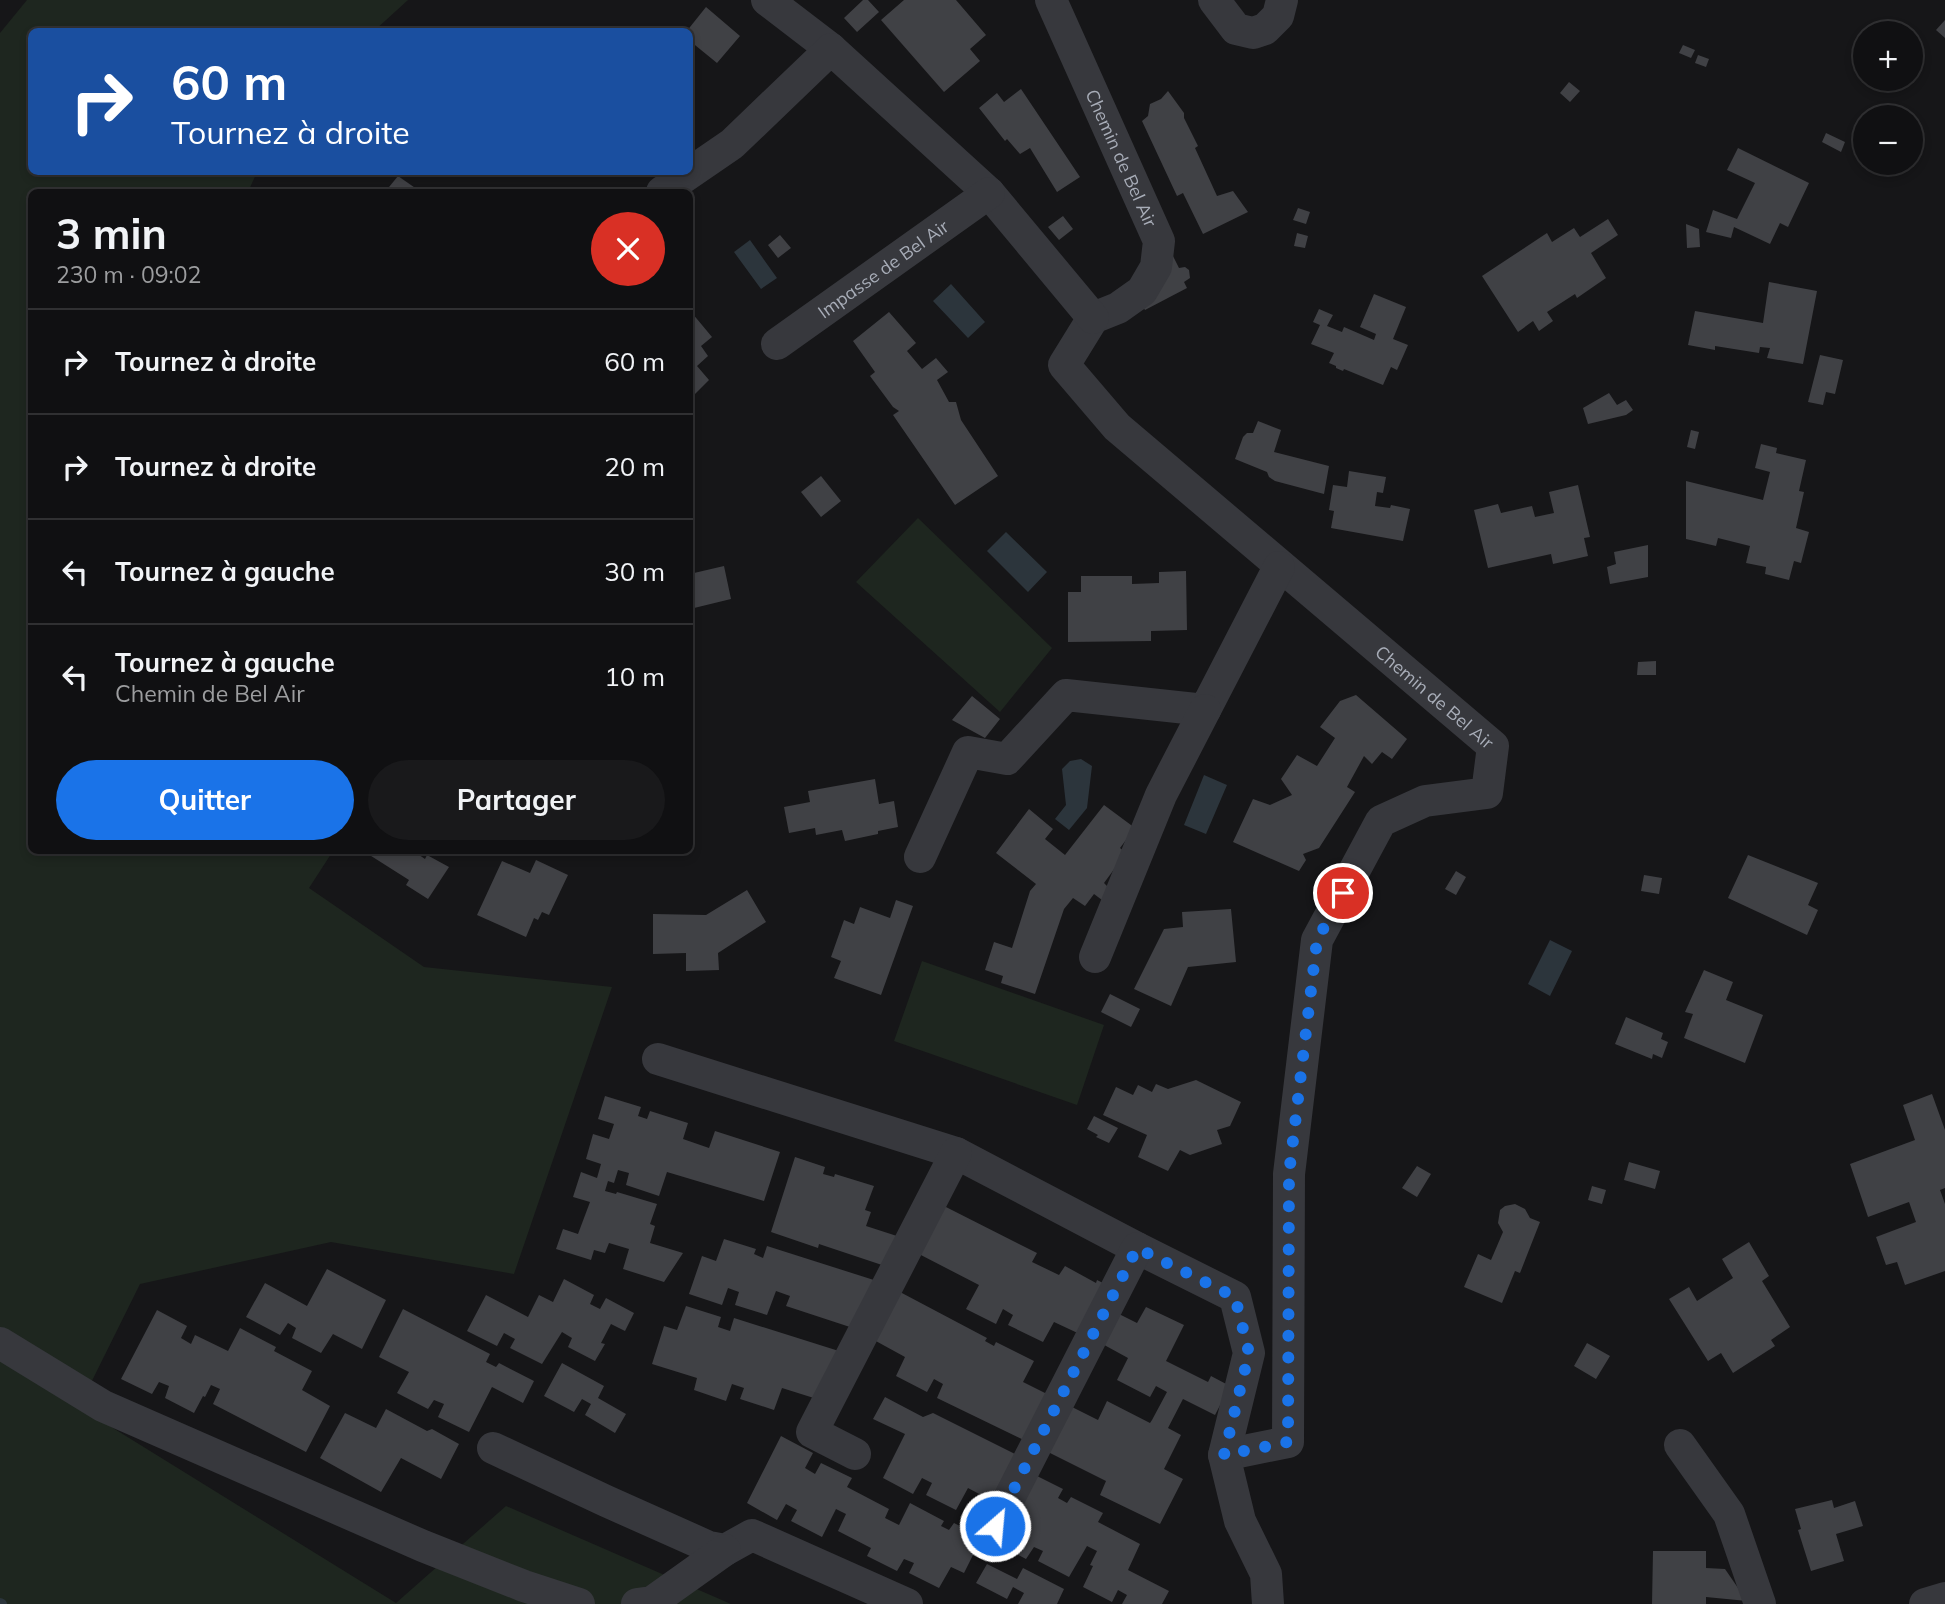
<!DOCTYPE html>
<html lang="fr">
<head>
<meta charset="utf-8">
<style>
	:root { --surface:#101012; --page:#19191b; --text:#f1f3f6; --muted:#9c9d9f; --line:#303032; --accent:#1a73e8 }
	body { margin:0; font-family:Mulish,sans-serif; background:var(--page); color:var(--text); height:100vh; display:flex; flex-direction:column; font-size:26px; white-space:nowrap }
	* { box-sizing:border-box; margin:0 }
	p { font-size:23px; color:var(--muted) }
	.icon { flex:none; width:38px; height:38px; fill:none; stroke:currentColor; stroke-width:2; stroke-linecap:round; stroke-linejoin:round }
	.map { position:relative; flex:1; overflow:hidden }
	.details { position:absolute; left:28px; top:189px; width:665px; height:665px; display:flex; flex-direction:column; background:var(--surface); border-radius:10px; box-shadow:0 4px 10px #0003,0 0 0 2px var(--line) }
	.details>* { flex:none }
	.top-card { position:absolute; left:28px; top:28px; width:665px; height:147px; border-radius:10px; box-shadow:0 4px 10px #0003,0 0 0 2px var(--line); background:#1a4fa0; color:#fff; overflow:hidden }
	.controls { position:absolute; left:1853px; top:21px; display:grid; gap:14px }
	.controls a { display:grid; place-items:center; width:70px; height:70px; border-radius:50%; background:var(--surface); box-shadow:0 4px 10px #0003,0 0 0 2px var(--line); font-size:35px }
	.pin { position:absolute; display:grid; place-items:center; width:60px; height:60px; color:#fff; margin:-30px; border:4px solid #fff; border-radius:50%; box-shadow:0 2px 7px #0007 }
	.me { position:absolute; width:77px; margin:-38px; rotate:27deg; stroke-linejoin:round; filter:drop-shadow(0 0 5px #0008) }
	.turn { display:flex; align-items:center; gap:24px; height:147px; padding:0 28px; font-size:32px }
	.turn .icon { width:91px; height:91px; stroke-width:2.5 }
	.turn b { display:block; font-size:49px; line-height:60px }
	.round { display:grid; place-items:center; flex:none; width:74px; height:74px; border-radius:37px; background:var(--page) }
	.summary { display:flex; align-items:center; justify-content:space-between; height:119px; padding:0 28px }
	h1 { font-size:42px; font-weight:700; line-height:52px }
	.action { display:flex; gap:14px; margin-top:auto; padding:14px 28px }
	.action a { flex:1; height:80px; border-radius:42px; background:var(--accent); color:#fff; font-size:28px; font-weight:700; line-height:80px; text-align:center }
	.action a+a { background:var(--page); color:var(--text) }
	ul { padding:0; list-style:none }
	li { display:flex; align-items:center; gap:21px; height:105px; padding:0 28px; border-top:2px solid var(--line) }
	li div { flex:1 }
	li b { display:block; font-size:26px }
	li em { font-style:normal }
	.map>svg:first-child { display:block }
	.green { fill:#1e261f }
	.water { fill:#2c353c }
	.lines { fill:none; stroke-linecap:round; stroke-linejoin:round }
	.stream { stroke:#2c353c; stroke-width:10 }
	.building { fill:#404145 }
	.street { stroke:#37383d; stroke-width:32 }
	.route { stroke:#1a73e8; stroke-width:12; stroke-dasharray:0 21.6 }
	.labels { text-anchor:middle; dominant-baseline:central; stroke-width:5; stroke-linejoin:round; paint-order:stroke }
	.street-label { font-size:18px; fill:#a8adb8; stroke:#111113 }
</style>
</head>
<body>
<div class="map">
<svg width="1945" height="1604" viewBox="0 0 1945 1604">
	<rect width="100%" height="100%" fill="#161618"/>
	<path class="green" d="M 27,0 L 408,0 L 374,31 L 32,32 L 32,172 L 257,172 L 248,192 L 32,192 L 32,850 L 333,851 L 309,888 L 424,967 L 612,987 L 514,1274 L 331,1242 L 140,1284 L 79,1407 L 396,1603 L 506,1506 L 731,1604 L 0,1604 L 0,33 Z
		M 918,518 L 1052,648 L 1000,712 L 856,582 Z
		M 922,961 L 1104,1025 L 1077,1105 L 894,1041 Z"/>
	<path class="water" d="M 750,240 L 777,278 L 761,289 L 734,252 Z
		M 951,284 L 985,322 L 968,338 L 933,301 Z
		M 1006,532 L 1047,572 L 1028,592 L 987,551 Z
		M 1081,759 L 1092,766 L 1087,808 L 1069,830 L 1055,819 L 1066,805 L 1062,769 L 1070,761 Z
		M 1204,775 L 1227,785 L 1206,834 L 1184,825 Z
		M 1550,940 L 1572,951 L 1550,996 L 1528,984 Z"/>
	<g class="lines">
		<path class="stream" d="M 0,1603 L 2,1604"/>
	</g>
	<path class="building" d="M 863,0 L 868,0 L 879,12 L 857,32 L 844,18 Z
		M 904,0 L 956,0 L 986,35 L 970,49 L 980,61 L 944,92 L 881,20 Z
		M 706,7 L 740,36 L 717,63 L 690,41 L 690,32 L 686,32 Z
		M 1945,20 L 1945,38 L 1936,30 Z
		M 1683,45 L 1695,50 L 1691,58 L 1679,53 Z
		M 1698,55 L 1709,59 L 1706,67 L 1695,63 Z
		M 1569,82 L 1580,91 L 1570,102 L 1560,93 Z
		M 1021,89 L 1080,177 L 1057,192 L 1030,148 L 1020,154 L 1007,139 L 1005,141 L 979,108 L 997,93 L 1004,102 Z
		M 1168,91 L 1184,113 L 1184,118 L 1198,146 L 1195,148 L 1217,196 L 1233,191 L 1248,212 L 1203,234 L 1183,193 L 1177,196 L 1142,121 L 1148,116 L 1150,104 L 1161,99 Z
		M 1826,133 L 1845,142 L 1841,152 L 1822,142 Z
		M 1738,148 L 1809,183 L 1788,227 L 1780,223 L 1770,244 L 1734,227 L 1731,238 L 1706,232 L 1713,210 L 1737,219 L 1755,183 L 1727,170 Z
		M 398,176 L 421,192 L 385,192 Z
		M 1298,208 L 1310,212 L 1306,224 L 1293,220 Z
		M 1063,216 L 1073,229 L 1059,240 L 1048,227 Z
		M 1608,219 L 1618,235 L 1591,253 L 1606,278 L 1577,298 L 1575,294 L 1547,312 L 1553,321 L 1539,331 L 1533,321 L 1518,332 L 1482,276 L 1547,233 L 1552,242 L 1574,228 L 1580,237 Z
		M 1686,224 L 1699,229 L 1700,247 L 1687,248 Z
		M 1297,233 L 1308,236 L 1305,248 L 1294,246 Z
		M 780,235 L 791,248 L 778,258 L 768,245 Z
		M 1172,254 L 1179,268 L 1185,267 L 1189,270 L 1190,278 L 1184,282 L 1187,288 L 1145,310 L 1143,307 Z
		M 1769,282 L 1817,291 L 1803,364 L 1767,358 L 1770,348 L 1760,347 L 1759,353 L 1715,346 L 1715,350 L 1688,345 L 1695,311 L 1763,323 Z
		M 1374,294 L 1406,307 L 1393,339 L 1408,345 L 1397,370 L 1391,367 L 1383,385 L 1344,369 L 1343,371 L 1336,368 L 1336,366 L 1329,363 L 1334,353 L 1311,344 L 1320,325 L 1313,322 L 1319,309 L 1333,315 L 1327,326 L 1342,332 L 1344,327 L 1374,340 L 1376,334 L 1360,327 Z
		M 889,312 L 916,343 L 907,351 L 922,369 L 936,358 L 948,372 L 937,380 L 949,402 L 956,402 L 961,420 L 998,476 L 955,505 L 893,415 L 899,411 L 893,407 L 870,376 L 875,372 L 853,341 Z
		M 692,313 L 712,337 L 701,346 L 708,356 L 697,366 L 709,380 L 690,399 L 690,315 Z
		M 1820,355 L 1843,360 L 1835,394 L 1826,392 L 1823,405 L 1808,402 Z
		M 1609,393 L 1617,405 L 1626,400 L 1633,410 L 1626,415 L 1588,424 L 1583,408 Z
		M 1258,421 L 1281,430 L 1274,452 L 1329,466 L 1324,494 L 1275,481 L 1269,477 L 1267,472 L 1235,459 L 1243,437 L 1247,433 L 1253,433 Z
		M 1691,430 L 1699,432 L 1695,449 L 1687,447 Z
		M 1761,444 L 1777,448 L 1776,453 L 1806,460 L 1799,491 L 1804,492 L 1796,528 L 1809,532 L 1801,563 L 1794,561 L 1789,580 L 1765,574 L 1766,567 L 1746,563 L 1750,546 L 1718,538 L 1716,546 L 1686,539 L 1686,481 L 1763,500 L 1770,472 L 1755,468 Z
		M 1349,471 L 1386,477 L 1383,493 L 1377,492 L 1375,506 L 1390,508 L 1391,505 L 1410,509 L 1403,541 L 1331,528 L 1334,511 L 1329,510 L 1333,485 L 1347,487 Z
		M 821,476 L 841,501 L 821,517 L 801,492 Z
		M 1578,485 L 1590,537 L 1584,538 L 1588,556 L 1553,564 L 1551,554 L 1488,568 L 1474,510 L 1498,504 L 1501,513 L 1532,506 L 1535,517 L 1554,513 L 1549,492 Z
		M 1648,545 L 1648,577 L 1610,584 L 1607,567 L 1616,564 L 1614,552 Z
		M 690,558 L 694,573 L 724,566 L 731,599 L 690,609 Z
		M 1186,571 L 1187,630 L 1151,631 L 1151,641 L 1068,642 L 1068,592 L 1081,592 L 1081,576 L 1132,576 L 1132,584 L 1159,583 L 1159,572 Z
		M 1656,661 L 1656,675 L 1637,675 L 1638,662 Z
		M 1356,695 L 1407,739 L 1392,759 L 1382,752 L 1372,764 L 1364,756 L 1347,787 L 1355,792 L 1319,848 L 1303,854 L 1306,860 L 1299,871 L 1233,842 L 1253,799 L 1270,805 L 1292,795 L 1281,779 L 1297,755 L 1317,766 L 1335,738 L 1320,727 L 1340,701 Z
		M 972,696 L 1000,719 L 985,738 L 952,720 Z
		M 875,779 L 879,804 L 894,801 L 898,827 L 878,831 L 878,834 L 845,841 L 842,830 L 816,835 L 815,828 L 789,833 L 784,807 L 810,802 L 808,791 Z
		M 1104,805 L 1135,828 L 1120,848 L 1126,853 L 1104,883 L 1110,889 L 1102,900 L 1094,894 L 1085,906 L 1073,898 L 1064,909 L 1035,994 L 1001,983 L 1003,976 L 985,970 L 994,942 L 1012,948 L 1030,891 L 1036,884 L 996,853 L 1029,809 L 1053,829 L 1045,839 L 1065,855 Z
		M 368,850 L 412,850 L 425,859 L 427,855 L 449,867 L 428,899 L 406,885 L 409,880 L 368,854 Z
		M 1748,855 L 1818,883 L 1808,905 L 1818,910 L 1807,935 L 1728,898 Z
		M 536,860 L 568,875 L 549,915 L 542,912 L 538,920 L 534,918 L 526,937 L 477,915 L 502,861 L 530,873 Z
		M 1456,871 L 1466,877 L 1456,895 L 1445,889 Z
		M 1644,875 L 1662,878 L 1659,894 L 1641,891 Z
		M 747,890 L 766,922 L 718,953 L 719,970 L 686,971 L 686,953 L 653,954 L 653,914 L 706,915 Z
		M 896,900 L 913,906 L 881,995 L 834,978 L 841,961 L 831,957 L 844,920 L 854,924 L 860,907 L 890,918 Z
		M 1231,909 L 1236,962 L 1188,967 L 1171,1006 L 1134,989 L 1164,929 L 1183,927 L 1182,912 Z
		M 1704,970 L 1733,982 L 1726,1000 L 1763,1015 L 1745,1063 L 1684,1038 L 1693,1014 L 1685,1012 Z
		M 1110,994 L 1140,1009 L 1131,1027 L 1101,1012 Z
		M 1626,1017 L 1663,1033 L 1661,1039 L 1668,1042 L 1662,1058 L 1653,1054 L 1652,1059 L 1615,1044 Z
		M 1196,1080 L 1241,1102 L 1230,1126 L 1217,1130 L 1222,1144 L 1190,1155 L 1180,1150 L 1168,1171 L 1138,1157 L 1147,1135 L 1103,1115 L 1116,1087 L 1133,1095 L 1138,1085 L 1152,1092 L 1156,1084 L 1168,1089 Z
		M 1932,1094 L 1945,1130 L 1945,1188 L 1940,1190 L 1945,1204 L 1945,1271 L 1905,1285 L 1897,1262 L 1886,1265 L 1876,1237 L 1916,1222 L 1909,1202 L 1868,1217 L 1850,1164 L 1915,1140 L 1903,1105 Z
		M 605,1096 L 641,1107 L 638,1116 L 647,1119 L 650,1111 L 688,1123 L 683,1139 L 709,1148 L 715,1131 L 780,1152 L 764,1201 L 667,1172 L 659,1196 L 626,1185 L 629,1173 L 618,1170 L 614,1183 L 608,1181 L 605,1191 L 616,1194 L 617,1192 L 657,1204 L 650,1224 L 655,1226 L 650,1243 L 683,1253 L 664,1282 L 623,1269 L 629,1249 L 609,1243 L 605,1253 L 594,1250 L 591,1260 L 556,1249 L 563,1229 L 578,1234 L 590,1202 L 573,1197 L 581,1172 L 597,1178 L 601,1164 L 586,1159 L 593,1134 L 609,1139 L 614,1124 L 598,1119 Z
		M 1094,1116 L 1118,1128 L 1109,1143 L 1096,1137 L 1098,1135 L 1087,1129 Z
		M 795,1157 L 825,1167 L 823,1174 L 834,1177 L 835,1174 L 874,1186 L 865,1210 L 871,1212 L 866,1226 L 900,1237 L 885,1266 L 819,1244 L 818,1248 L 771,1232 Z
		M 1629,1162 L 1660,1171 L 1655,1189 L 1624,1180 Z
		M 1417,1166 L 1431,1174 L 1417,1197 L 1402,1188 Z
		M 1592,1186 L 1606,1190 L 1602,1204 L 1588,1200 Z
		M 1515,1204 L 1525,1209 L 1530,1218 L 1540,1222 L 1520,1273 L 1515,1271 L 1502,1303 L 1464,1287 L 1478,1254 L 1491,1260 L 1503,1232 L 1498,1223 L 1500,1210 L 1505,1206 Z
		M 942,1205 L 1037,1253 L 1032,1262 L 1059,1275 L 1065,1266 L 1096,1283 L 1097,1280 L 1109,1286 L 1084,1336 L 1054,1322 L 1043,1342 L 1008,1325 L 1013,1315 L 1003,1309 L 996,1324 L 966,1309 L 979,1285 L 917,1253 Z
		M 724,1239 L 756,1249 L 754,1254 L 763,1258 L 767,1246 L 877,1281 L 853,1328 L 786,1306 L 790,1296 L 776,1291 L 767,1315 L 735,1305 L 739,1292 L 728,1288 L 722,1305 L 689,1294 L 702,1256 L 716,1261 Z
		M 1749,1242 L 1769,1276 L 1762,1281 L 1790,1327 L 1771,1340 L 1775,1346 L 1733,1373 L 1721,1353 L 1708,1361 L 1669,1299 L 1689,1287 L 1697,1301 L 1733,1278 L 1722,1259 Z
		M 327,1269 L 386,1300 L 362,1349 L 333,1334 L 321,1353 L 292,1338 L 296,1328 L 288,1323 L 280,1335 L 246,1317 L 265,1283 L 307,1306 Z
		M 564,1279 L 594,1295 L 590,1304 L 600,1309 L 606,1298 L 634,1313 L 625,1331 L 611,1324 L 601,1343 L 605,1344 L 595,1361 L 568,1347 L 572,1338 L 562,1332 L 542,1364 L 510,1348 L 515,1339 L 504,1333 L 497,1346 L 467,1331 L 486,1295 L 528,1317 L 539,1295 L 553,1302 Z
		M 900,1292 L 987,1338 L 985,1341 L 994,1346 L 996,1342 L 1034,1361 L 1023,1382 L 1055,1398 L 1030,1443 L 937,1398 L 943,1384 L 934,1379 L 927,1392 L 896,1376 L 905,1357 L 874,1340 Z
		M 686,1306 L 721,1317 L 718,1327 L 730,1331 L 734,1318 L 842,1352 L 817,1399 L 782,1388 L 774,1410 L 740,1399 L 744,1388 L 732,1384 L 726,1401 L 694,1390 L 697,1378 L 652,1364 L 664,1326 L 677,1330 Z
		M 1146,1307 L 1184,1325 L 1166,1361 L 1208,1382 L 1211,1376 L 1230,1386 L 1215,1415 L 1183,1399 L 1168,1428 L 1181,1435 L 1164,1469 L 1183,1479 L 1160,1524 L 1100,1495 L 1106,1481 L 1044,1450 L 1068,1405 L 1098,1420 L 1107,1401 L 1150,1423 L 1152,1420 L 1167,1392 L 1156,1386 L 1150,1397 L 1117,1380 L 1128,1358 L 1097,1341 L 1113,1311 L 1137,1323 Z
		M 403,1309 L 490,1354 L 486,1362 L 496,1367 L 499,1363 L 534,1381 L 523,1403 L 492,1387 L 469,1432 L 438,1417 L 444,1404 L 434,1400 L 428,1409 L 397,1393 L 409,1372 L 379,1357 Z
		M 157,1310 L 187,1326 L 181,1338 L 191,1344 L 195,1335 L 228,1351 L 240,1328 L 276,1347 L 274,1351 L 312,1371 L 302,1390 L 330,1406 L 306,1452 L 213,1404 L 220,1389 L 211,1385 L 205,1397 L 203,1396 L 194,1413 L 165,1398 L 169,1386 L 159,1382 L 152,1394 L 121,1379 Z
		M 1587,1343 L 1610,1356 L 1596,1379 L 1574,1366 Z
		M 562,1363 L 604,1386 L 598,1398 L 626,1414 L 615,1433 L 585,1415 L 591,1404 L 582,1399 L 574,1412 L 544,1396 Z
		M 885,1397 L 923,1417 L 933,1413 L 1023,1458 L 998,1504 L 968,1488 L 956,1510 L 926,1495 L 932,1483 L 922,1478 L 913,1494 L 883,1478 L 905,1434 L 873,1419 Z
		M 386,1409 L 427,1431 L 432,1429 L 459,1444 L 441,1479 L 401,1458 L 381,1492 L 320,1458 L 345,1413 L 376,1428 Z
		M 781,1436 L 813,1453 L 805,1468 L 815,1474 L 821,1463 L 852,1478 L 847,1487 L 889,1509 L 885,1518 L 899,1525 L 910,1503 L 944,1521 L 941,1526 L 949,1530 L 954,1523 L 982,1537 L 964,1573 L 951,1567 L 939,1588 L 909,1573 L 914,1563 L 904,1559 L 897,1571 L 867,1556 L 871,1548 L 838,1531 L 846,1514 L 836,1509 L 822,1537 L 791,1521 L 797,1510 L 786,1504 L 777,1520 L 747,1503 Z
		M 1031,1473 L 1063,1489 L 1058,1498 L 1067,1503 L 1071,1497 L 1103,1513 L 1098,1522 L 1140,1544 L 1128,1570 L 1169,1591 L 1162,1604 L 1122,1604 L 1127,1595 L 1118,1590 L 1112,1602 L 1083,1587 L 1093,1566 L 1090,1565 L 1097,1551 L 1087,1546 L 1069,1577 L 1038,1561 L 1043,1551 L 1034,1547 L 1026,1559 L 997,1544 Z
		M 1832,1500 L 1834,1508 L 1855,1501 L 1863,1526 L 1836,1534 L 1844,1561 L 1811,1571 L 1798,1530 L 1801,1529 L 1795,1509 Z
		M 1653,1551 L 1706,1551 L 1706,1568 L 1725,1569 L 1747,1601 L 1706,1597 L 1706,1604 L 1652,1604 Z
		M 987,1564 L 1017,1579 L 1023,1568 L 1064,1589 L 1057,1604 L 1018,1604 L 1024,1593 L 1013,1587 L 1007,1599 L 976,1583 Z"/>
	<g class="lines">
		<g class="street">
			<path d="M 767,0 L 831,49"/>
			<path id="s1" d="M 1051,0 L 1159,241 L 1156,267 L 1142,291 L 1118,308 L 1093,318 L 1064,365 L 1117,427 L 1493,746 L 1487,793 L 1425,801 L 1381,821 L 1317,940 L 1289,1174 L 1288,1442 L 1224,1455"/>
			<path d="M 1214,0 L 1236,29 L 1253,33 L 1265,29 L 1278,16 L 1282,0"/>
			<path d="M 662,192 L 732,144 L 831,49 L 989,193 L 1093,318"/>
			<path id="s2" d="M 777,344 L 989,193"/>
			<path d="M 920,857 L 968,752 L 1007,759 L 1066,695 L 1205,710 L 1279,567"/>
			<path d="M 1095,957 L 1161,795 L 1205,710"/>
			<path d="M 658,1059 L 956,1153 L 1137,1248 L 1235,1297 L 1249,1353 L 1224,1455 L 1240,1521 L 1266,1574 L 1268,1604"/>
			<path d="M 0,1343 L 103,1406 L 423,1546 L 524,1586 L 579,1604"/>
			<path d="M 1680,1445 L 1729,1514 L 1760,1604"/>
			<path d="M 493,1448 L 606,1501 L 709,1547 L 725,1550 L 752,1535 L 907,1604"/>
			<path d="M 855,1454 L 812,1432 L 956,1153"/>
			<path d="M 995,1526 L 1137,1248"/>
			<path d="M 637,1604 L 652,1602 L 725,1550"/>
			<path d="M 1925,1604 L 1945,1598"/>
		</g>
	</g>
	<g class="lines">
		<path class="route" d="M 995,1526 L 1137,1248 L 1235,1297 L 1249,1353 L 1224,1455 L 1288,1442 L 1289,1174 L 1317,940 L 1343,893"/>
	</g>
	<g class="labels">
		<g class="street-label">
			<text stroke="none"><textPath href="#s1" startOffset="173">Chemin de Bel Air</textPath></text>
			<text stroke="none"><textPath href="#s2" startOffset="130">Impasse de Bel Air</textPath></text>
			<text stroke="none"><textPath href="#s1" startOffset="928">Chemin de Bel Air</textPath></text>
		</g>
	</g>
</svg>
<div class="controls">
<a>+</a>
<a>−</a>
</div>
<div class="pin" style="left:1343px;top:893px;background:#d93025"><svg class="icon" aria-label="arrive" viewBox="0 0 24 24"><path d="M6 21V4h12l-3 4 3 4H6"/></svg></div>
<svg class="me" style="left:995px;top:1526px" viewBox="-20 -20 40 40"><circle r="17" fill="#1a73e8" stroke="#fff" stroke-width="3"/><path d="M0-11L8 9 0 5-8 9z" fill="#fff"/></svg>
<div class="top-card">
<div class="turn"><svg class="icon" aria-label="right" viewBox="0 0 24 24"><path d="M7 20v-9h11M14 6l5 5-5 5"/></svg><div><b>60 m</b>Tournez à droite</div></div>
</div>
<section class="details">
<div class="summary"><div><h1>3 min</h1><p>230 m · 09:02</p></div><a class="round" style="background:#d93025;color:#fff"><svg class="icon" aria-label="close" viewBox="0 0 24 24"><path d="M6 6l12 12M18 6L6 18"/></svg></a></div>
<ul>
<li><svg class="icon" aria-label="right" viewBox="0 0 24 24"><path d="M7 20v-9h11M14 6l5 5-5 5"/></svg><div><b>Tournez à droite</b></div><em>60 m</em></li>
<li><svg class="icon" aria-label="right" viewBox="0 0 24 24"><path d="M7 20v-9h11M14 6l5 5-5 5"/></svg><div><b>Tournez à droite</b></div><em>20 m</em></li>
<li><svg class="icon" aria-label="left" viewBox="0 0 24 24"><path d="M17 20v-9H6M10 6l-5 5 5 5"/></svg><div><b>Tournez à gauche</b></div><em>30 m</em></li>
<li><svg class="icon" aria-label="left" viewBox="0 0 24 24"><path d="M17 20v-9H6M10 6l-5 5 5 5"/></svg><div><b>Tournez à gauche</b><p>Chemin de Bel Air</p></div><em>10 m</em></li>
</ul>
<div class="action"><a>Quitter</a><a>Partager</a></div>
</section>
</div>
</body>
</html>
